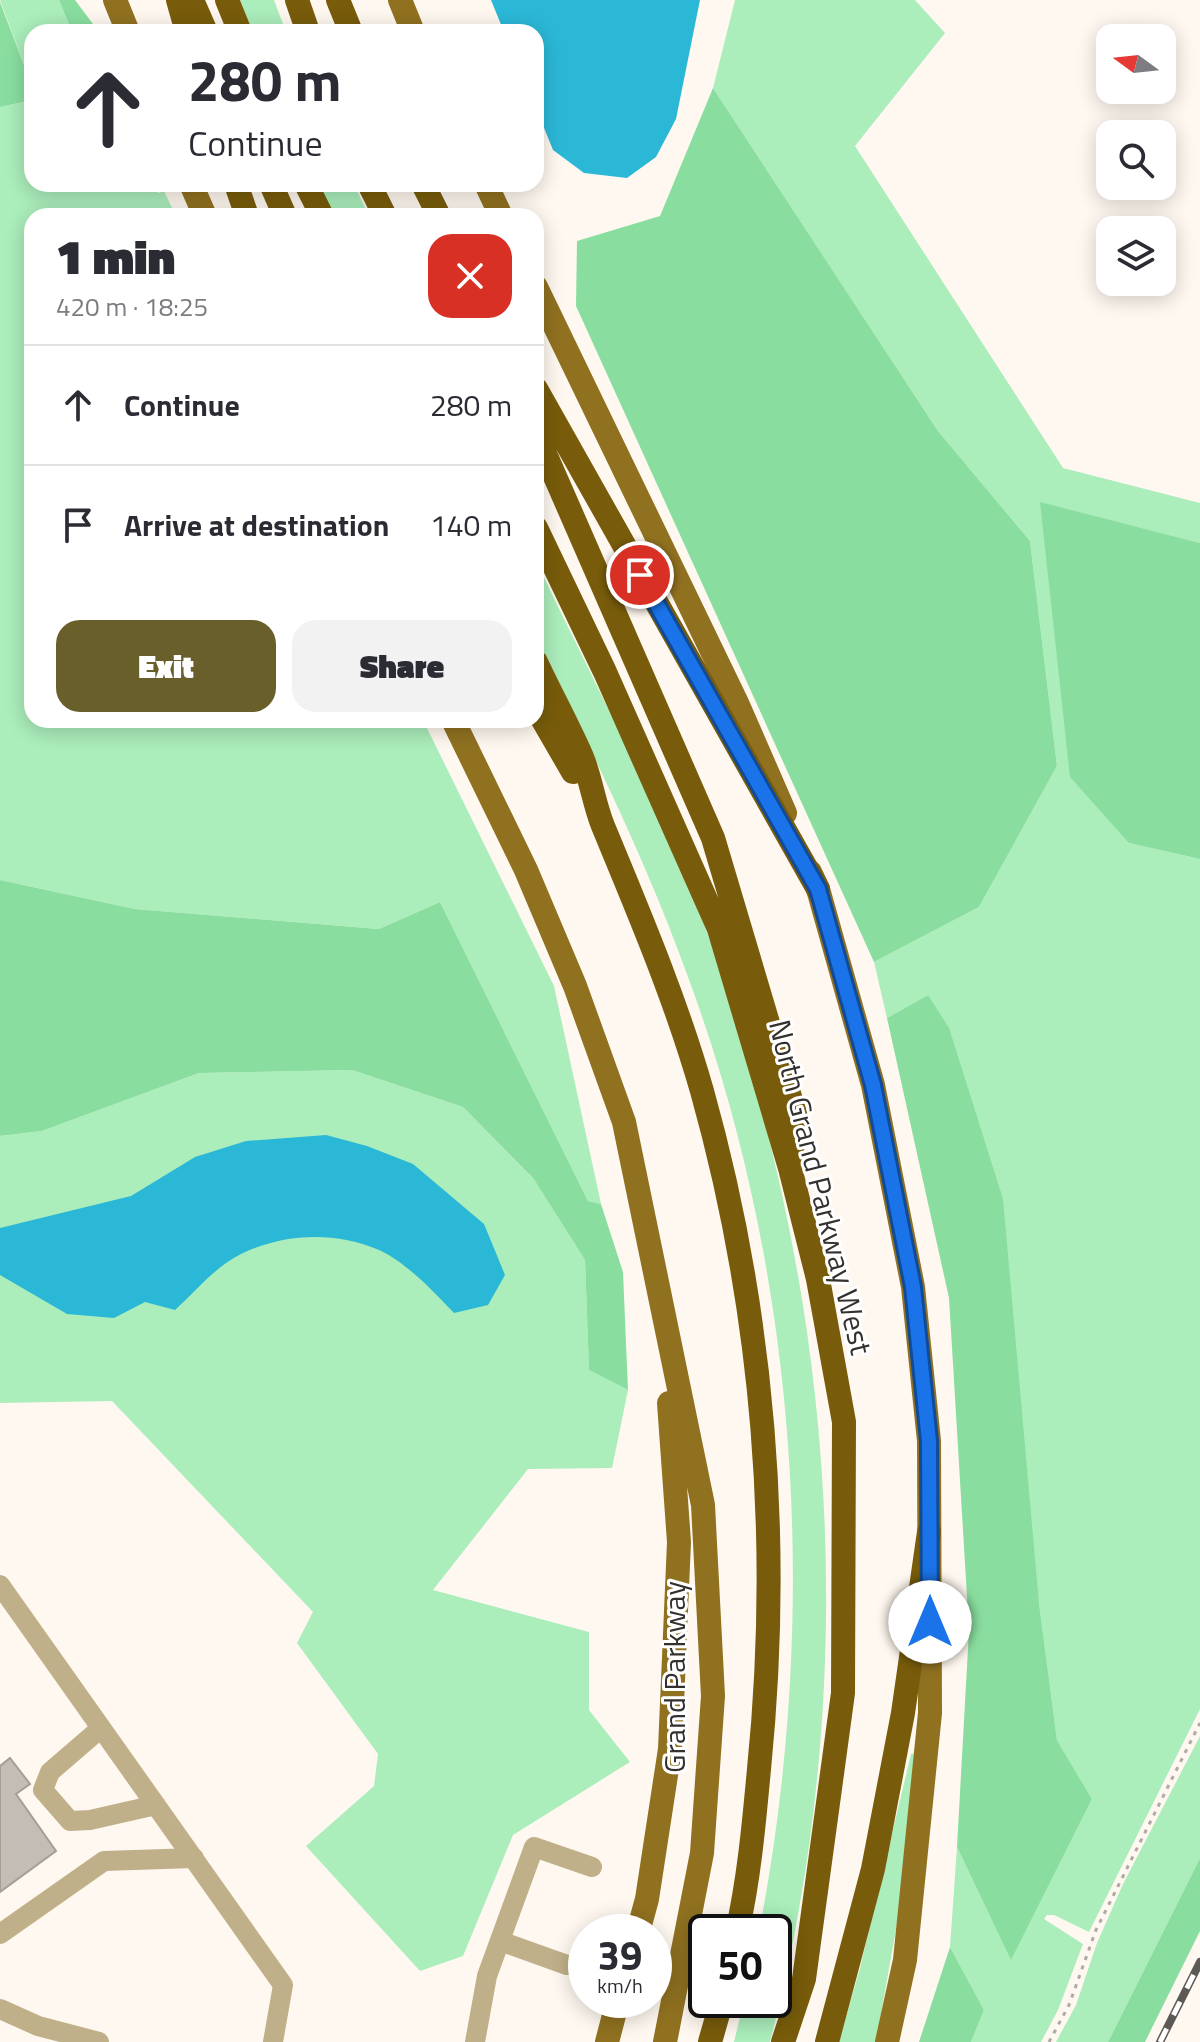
<!DOCTYPE html>
<html lang="en">
<head>
<meta charset="utf-8">
<style>
	:root { --surface:#fff; --page:#f2f2f3; --text:#2b2b33; --muted:#7c7c81; --line:#e1e1e2; --accent:#695f2b }
	body { margin:0; font-family:"Titillium Web",sans-serif; background:var(--page); color:var(--text); height:100vh; display:flex; flex-direction:column; font-size:30px; white-space:nowrap }
	* { box-sizing:border-box; margin:0 }
	p { font-size:26px; color:var(--muted) }
	.icon { flex:none; width:44px; height:44px; fill:none; stroke:currentColor; stroke-width:2; stroke-linecap:round; stroke-linejoin:round }
	.map { position:relative; flex:1; overflow:hidden }
	.drawer { position:absolute; left:24px; top:208px; width:520px; height:520px; display:flex; flex-direction:column; background:var(--surface); border-radius:24px; box-shadow:0 4px 20px #0003 }
	.drawer>* { flex:none }
	.hud { position:absolute; left:24px; top:24px; width:520px; height:168px; border-radius:24px; box-shadow:0 4px 20px #0003; background:#fff; color:var(--text); overflow:hidden }
	.needle { width:52px; rotate:285deg }
	.controls { position:absolute; left:1096px; top:24px; display:grid; gap:16px }
	.controls a { display:grid; place-items:center; width:80px; height:80px; border-radius:16px; background:var(--surface); box-shadow:0 4px 20px #0003; font-size:40px }
	.speed { position:absolute; left:568px; top:1914px; display:flex; gap:16px; font-size:40px; font-weight:700; text-align:center }
	.speed>* { display:grid; place-content:center; width:104px; height:104px; border-radius:50%; background:var(--surface); box-shadow:0 4px 20px #0003; line-height:1 }
	.speed small { font-size:20px; font-weight:400 }
	.speed .limit { border:4px solid #111; border-radius:12px; background:#fff; color:#111 }
	.pin { position:absolute; display:grid; place-items:center; width:68px; height:68px; color:#fff; margin:-34px; border:4px solid #fff; border-radius:50%; box-shadow:0 2px 8px #0007 }
	.me { position:absolute; width:88px; margin:-44px; rotate:0deg; stroke-linejoin:round; filter:drop-shadow(0 0 6px #0008) }
	.turn { display:flex; align-items:center; gap:28px; height:168px; padding:0 32px; font-size:36px }
	.turn .icon { width:104px; height:104px; stroke-width:2.5 }
	.turn b { display:block; font-size:56px; line-height:68px }
	.round { display:grid; place-items:center; flex:none; width:84px; height:84px; border-radius:24px; background:var(--page) }
	.overview { display:flex; align-items:center; justify-content:space-between; height:136px; padding:0 32px }
	h1 { font-size:48px; font-weight:800; line-height:60px }
	.primary-button { display:flex; gap:16px; margin-top:auto; padding:16px 32px }
	.primary-button a { flex:1; height:92px; border-radius:24px; background:var(--accent); color:#fff; font-size:32px; font-weight:800; line-height:92px; text-align:center }
	.primary-button a+a { background:var(--page); color:var(--text) }
	ul { padding:0; list-style:none }
	li { display:flex; align-items:center; gap:24px; height:120px; padding:0 32px; border-top:2px solid var(--line) }
	li div { flex:1 }
	li b { display:block; font-size:30px }
	li em { font-style:normal }
	.map>svg:first-child { display:block }
	.green { fill:#abedbb }
	.forest { fill:#89de9f }
	.water { fill:#2bb8d7 }
	.building { fill:#c3bdb5; stroke:#a49e96; stroke-width:2 }
	.lines { fill:none; stroke-linecap:round; stroke-linejoin:round }
	.path { stroke:#afaaa4; stroke-width:3; stroke-dasharray:4 6; stroke-linecap:butt }
	.minor { stroke:#c0b08a; stroke-width:20 }
	.major { stroke:#907120; stroke-width:24 }
	.highway { stroke:#785c0b; stroke-width:24 }
	.rail-casing { stroke:#5d5a56; stroke-width:8 }
	.rail { stroke:#fff; stroke-width:5; stroke-dasharray:15; stroke-linecap:butt }
	.route-casing { stroke:#114b97; stroke-width:20 }
	.route { stroke:#1a73e8; stroke-width:14 }
	.labels { text-anchor:middle; dominant-baseline:central; stroke-width:6; stroke-linejoin:round; paint-order:stroke }
	.street-label { font-size:30px; fill:#33302d; stroke:#fff }
</style>
</head>
<body>
<div class="map">
<svg width="1200" height="2042" viewBox="0 0 1200 2042">
	<rect width="100%" height="100%" fill="#fff8f0"/>
	<path class="green" d="M 0,0 L 59,0 L 72,32 L 32,32 L 32,86 Z
		M 240,0 L 274,0 L 286,32 L 253,32 Z
		M 735,0 L 915,0 L 945,33 L 855,146 L 1063,468 L 1200,503 L 1200,543 L 1041,503 L 1129,843 L 1200,859 L 1200,1709 L 1089,1932 L 1054,1915 L 1047,1915 L 1044,1919 L 1083,1944 L 1058,2010 L 1041,2042 L 971,2042 L 984,2010 L 950,1947 L 957,1847 L 1011,1959 L 1092,1799 L 1057,1740 L 1039,1603 L 928,995 L 887,1018 L 874,962 L 979,907 L 1057,766 L 1030,541 L 938,431 L 713,88 Z
		M 32,100 L 32,184 L 153,184 L 158,193 L 164,191 L 176,216 L 32,216 L 32,720 L 423,720 L 554,986 L 601,1204 L 588,1201 L 440,902 L 379,929 L 135,909 L 0,880 L 0,107 Z
		M 319,184 L 354,184 L 369,216 L 333,216 Z
		M 536,561 C 596,686 661,810 710,940 C 722,971 730,1004 740,1036 C 841,1360 856,1712 770,2042 L 734,2042 L 744,2000 L 774,2000 L 774,1932 L 759,1932 C 820,1617 800,1279 688,977 C 659,896 624,819 587,742 C 575,716 563,690 550,664 C 545,655 537,643 536,632 C 533,609 536,584 536,561 Z
		M 352,1070 L 463,1107 L 533,1178 L 585,1260 L 589,1370 L 628,1390 L 612,1468 L 528,1469 L 433,1590 L 589,1632 L 589,1710 L 630,1762 L 513,1835 L 463,1956 L 420,1971 L 306,1846 L 374,1786 L 378,1754 L 297,1643 L 313,1612 L 112,1401 L 0,1403 L 0,1136 L 42,1131 L 199,1073 Z
		M 1200,1736 L 1200,1858 L 1108,2042 L 1056,2042 L 1076,2005 L 1097,1943 L 1123,1884 Z
		M 915,1753 L 904,1884 L 876,2042 L 839,2042 L 860,1968 L 911,1754 Z"/>
	<path class="forest" d="M 59,0 L 75,0 L 99,32 L 72,32 Z
		M 0,2 L 32,86 L 32,100 L 0,107 Z
		M 713,88 L 938,431 L 1030,541 L 1057,766 L 979,907 L 874,962 L 576,306 L 577,241 L 660,216 Z
		M 1040,502 L 1200,543 L 1200,859 L 1129,843 L 1070,777 Z
		M 0,880 L 135,909 L 379,929 L 440,902 L 588,1201 L 601,1204 L 623,1272 L 628,1390 L 589,1370 L 585,1260 L 533,1178 L 463,1107 L 352,1070 L 199,1073 L 42,1131 L 0,1136 Z
		M 928,995 L 949,1028 L 1003,1199 L 1039,1603 L 1057,1740 L 1092,1799 L 1011,1960 L 957,1847 L 969,1630 L 949,1298 L 887,1018 Z
		M 1200,1858 L 1200,1931 L 1145,2042 L 1108,2042 Z
		M 950,1947 L 984,2010 L 971,2042 L 919,2042 Z"/>
	<path class="water" d="M 491,0 L 700,0 L 676,119 L 656,157 L 627,178 L 584,173 L 553,150 L 536,108 L 536,32 L 504,32 Z
		M 326,1135 L 367,1146 L 413,1164 L 484,1224 L 505,1275 L 488,1305 L 454,1313 C 434,1292 406,1262 379,1250 C 335,1231 284,1233 241,1254 C 216,1266 195,1292 175,1310 L 145,1302 L 114,1318 L 67,1314 L 0,1275 L 0,1228 L 131,1196 L 195,1157 L 246,1141 Z"/>
	<path class="building" d="M 10,1758 L 30,1784 L 16,1794 L 56,1851 L 0,1892 L 0,1766 Z"/>
	<g class="lines">
		<path class="path" d="M 1049,2042 L 1069,2005 L 1096,1930 L 1200,1723"/>
		<path class="minor" d="M 0,1585 L 283,1985 L 273,2042
			M 101,1728 L 50,1772 L 43,1790 L 70,1821 L 90,1820 L 156,1805
			M 0,1934 L 104,1861 L 194,1858
			M 500,1941 L 567,1965
			M 0,2009 L 38,2026 L 99,2042
			M 475,2042 L 487,1976 L 534,1847 L 592,1867"/>
		<path class="major" d="M 115,0 L 128,32
			M 400,0 L 413,32
			M 191,184 L 205,216
			M 486,184 L 501,216
			M 536,287 L 737,703 L 785,813
			M 453,720 L 526,870 L 575,986 L 624,1122 L 703,1505 L 713,1696 L 702,1853 L 665,2042
			M 810,872 L 818,889 L 873,1085 L 913,1287 L 929,1441 L 930,1713 L 905,1960 L 887,2042
			M 638,1932 L 647,1899 L 670,1749 L 679,1542 L 669,1403
			M 607,2042 L 618,2000"/>
		<path class="highway" d="M 178,0 L 187,32
			M 192,0 L 206,32
			M 227,0 L 240,32
			M 297,0 L 308,32
			M 338,0 L 351,32
			M 236,184 L 247,216
			M 271,184 L 285,216
			M 306,184 L 322,216
			M 369,184 L 385,216
			M 423,184 L 439,216
			M 536,389 L 818,889
			M 536,433 L 713,838 L 796,1117 L 791,1158
			M 536,528 L 605,672 L 719,929 L 790,1168 L 818,1279 L 844,1422 L 843,1693 L 804,1979 L 783,2042
			M 536,662 C 551,694 568,725 582,757 C 591,779 594,804 603,826 C 639,913 676,1000 702,1091 C 764,1312 782,1542 759,1769 C 754,1823 749,1879 737,1932
			M 536,708 L 573,772
			M 710,2042 L 722,2000
			M 827,2042 L 873,1869 L 903,1713 L 929,1532"/>
		<g class="rail-casing">
			<path id="rail" d="M 1160,2042 L 1200,1962"/>
		</g>
		<use href="#rail" class="rail"/>
	</g>
	<g class="lines">
		<g class="route-casing">
			<path id="route" d="M 640,575 L 818,889 L 873,1085 L 913,1287 L 929,1441 L 930,1622"/>
		</g>
		<use href="#route" class="route"/>
	</g>
	<g class="labels">
		<g class="street-label">
			<text transform="translate(821 1187) rotate(76)">North Grand Parkway West</text>
			<text transform="translate(674 1677) rotate(-90)">Grand Parkway</text>
		</g>
	</g>
</svg>
<div class="controls">
<a><svg class="needle" viewBox="-14 -14 28 28"><path d="M0-13l5 13h-10z" fill="#e53935"/><path d="M0 13l5-13h-10z" fill="#7c7c81"/></svg></a>
<a><svg class="icon" aria-label="search" viewBox="0 0 24 24"><circle cx="10" cy="10" r="6"/><path d="M15 15l6 6"/></svg></a>
<a><svg class="icon" aria-label="layers" viewBox="0 0 24 24"><path d="M12 4l9 5-9 5-9-5zM3 14l9 5 9-5"/></svg></a>
</div>
<div class="speed"><div>39<small>km/h</small></div><div class="limit">50</div></div>
<div class="pin" style="left:640px;top:575px;background:#d93025"><svg class="icon" aria-label="arrive" viewBox="0 0 24 24"><path d="M6 21V4h12l-3 4 3 4H6"/></svg></div>
<svg class="me" style="left:930px;top:1622px" viewBox="-20 -20 40 40"><circle r="19" fill="#fff"/><path d="M0-13L10 11 0 6-10 11z" fill="#1a73e8"/></svg>
<div class="hud">
<div class="turn"><svg class="icon" aria-label="ahead" viewBox="0 0 24 24"><path d="M12 20V5M6 11l6-6 6 6"/></svg><div><b>280 m</b>Continue</div></div>
</div>
<section class="drawer">
<div class="overview"><div><h1>1 min</h1><p>420 m · 18:25</p></div><a class="round" style="background:#d93025;color:#fff"><svg class="icon" aria-label="close" viewBox="0 0 24 24"><path d="M6 6l12 12M18 6L6 18"/></svg></a></div>
<ul>
<li><svg class="icon" aria-label="ahead" viewBox="0 0 24 24"><path d="M12 20V5M6 11l6-6 6 6"/></svg><div><b>Continue</b></div><em>280 m</em></li>
<li><svg class="icon" aria-label="arrive" viewBox="0 0 24 24"><path d="M6 21V4h12l-3 4 3 4H6"/></svg><div><b>Arrive at destination</b></div><em>140 m</em></li>
</ul>
<div class="primary-button"><a>Exit</a><a>Share</a></div>
</section>
</div>
</body>
</html>
